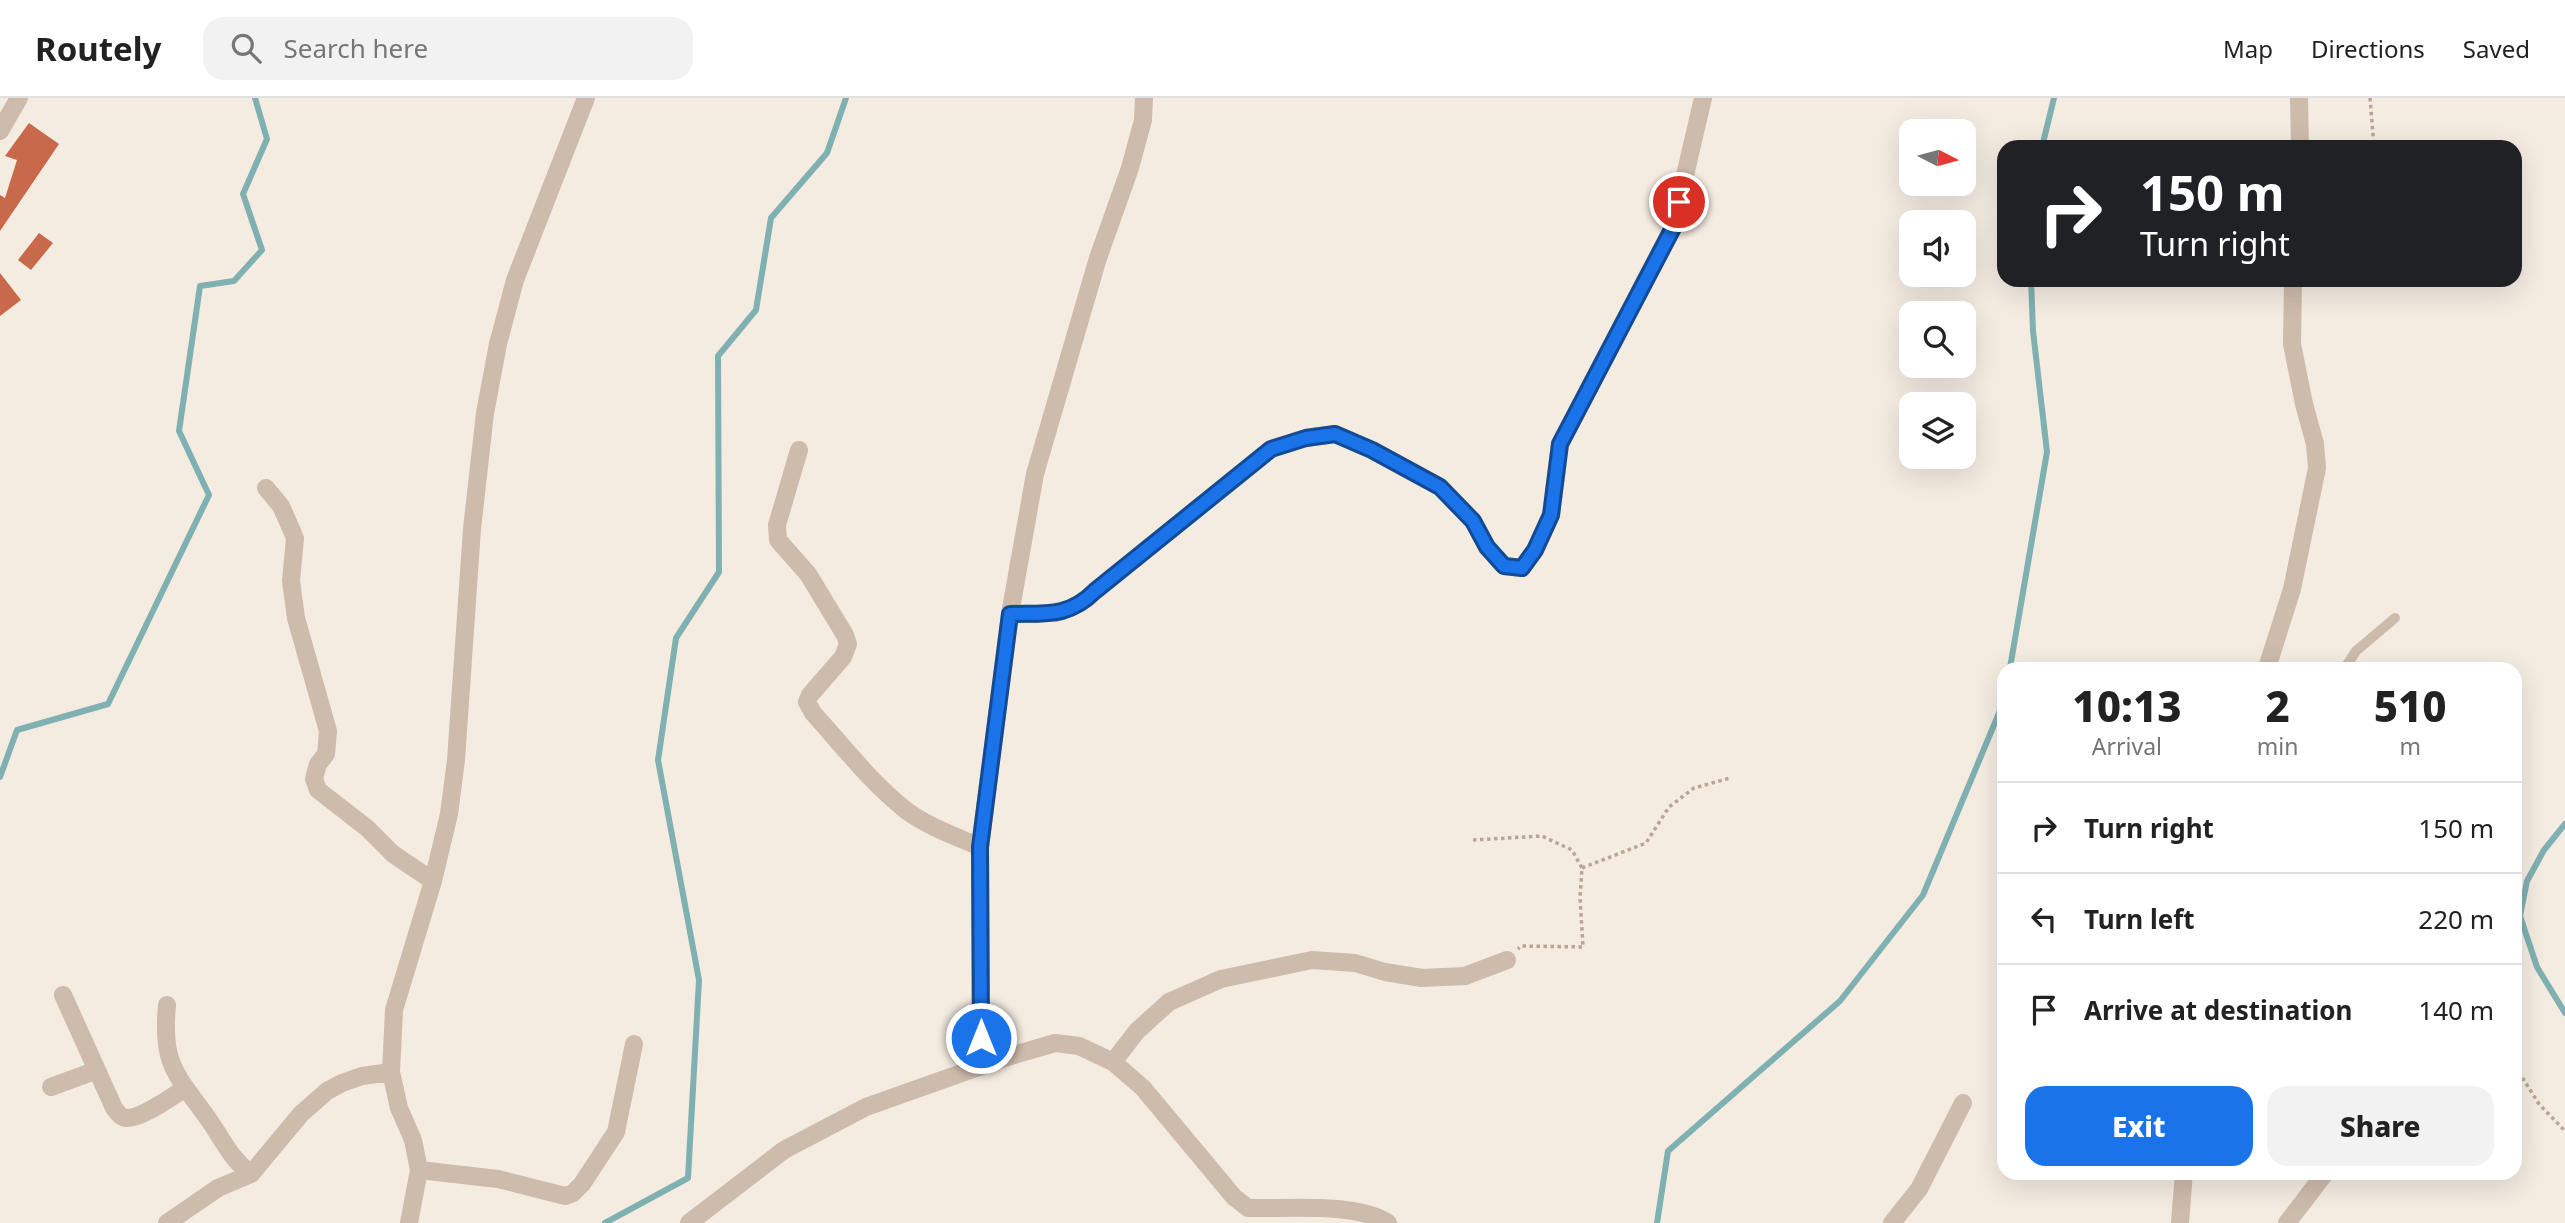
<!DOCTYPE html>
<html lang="en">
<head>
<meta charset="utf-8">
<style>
	:root { --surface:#fff; --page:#f2f2f2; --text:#222; --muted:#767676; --line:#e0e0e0; --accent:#1a73e8 }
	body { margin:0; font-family:"Noto Sans",sans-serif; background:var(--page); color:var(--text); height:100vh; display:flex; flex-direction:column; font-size:26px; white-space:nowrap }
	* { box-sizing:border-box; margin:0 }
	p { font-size:23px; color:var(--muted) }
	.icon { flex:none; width:38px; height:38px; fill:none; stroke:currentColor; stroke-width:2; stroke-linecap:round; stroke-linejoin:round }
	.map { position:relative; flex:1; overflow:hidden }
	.details { position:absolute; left:1997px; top:564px; width:525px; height:518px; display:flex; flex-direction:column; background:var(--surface); border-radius:21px; box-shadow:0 7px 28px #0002 }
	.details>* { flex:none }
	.top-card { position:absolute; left:1997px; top:42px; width:525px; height:147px; border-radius:21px; box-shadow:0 7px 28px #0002; background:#202124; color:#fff; overflow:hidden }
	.needle { width:46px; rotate:96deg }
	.controls { position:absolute; left:1899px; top:21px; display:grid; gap:14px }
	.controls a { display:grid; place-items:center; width:77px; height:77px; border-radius:14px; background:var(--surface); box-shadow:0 7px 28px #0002; font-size:35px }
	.pin { position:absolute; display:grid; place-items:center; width:60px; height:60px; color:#fff; margin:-30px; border:4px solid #fff; border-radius:50%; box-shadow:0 2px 7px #0007 }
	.me { position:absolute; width:77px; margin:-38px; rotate:0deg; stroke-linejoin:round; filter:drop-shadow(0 0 5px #0008) }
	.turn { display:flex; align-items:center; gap:24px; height:147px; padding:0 28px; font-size:32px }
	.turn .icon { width:91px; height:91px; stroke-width:2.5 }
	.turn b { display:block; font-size:49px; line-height:60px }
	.eta { display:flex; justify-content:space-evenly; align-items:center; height:119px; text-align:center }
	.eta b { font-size:42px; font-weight:800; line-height:49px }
	.action { display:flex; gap:14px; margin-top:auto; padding:14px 28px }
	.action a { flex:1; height:80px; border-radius:21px; background:var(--accent); color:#fff; font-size:28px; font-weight:800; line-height:80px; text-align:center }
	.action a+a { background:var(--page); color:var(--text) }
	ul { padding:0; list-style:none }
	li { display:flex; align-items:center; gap:21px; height:91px; padding:0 28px; border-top:2px solid var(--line) }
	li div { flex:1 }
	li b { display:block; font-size:26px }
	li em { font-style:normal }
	header { display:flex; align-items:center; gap:42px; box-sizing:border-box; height:98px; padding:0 35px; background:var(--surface); border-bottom:2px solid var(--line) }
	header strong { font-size:33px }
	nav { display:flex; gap:38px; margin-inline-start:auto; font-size:24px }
	.search { width:490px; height:63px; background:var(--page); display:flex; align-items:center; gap:18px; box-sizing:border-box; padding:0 24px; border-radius:21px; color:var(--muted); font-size:26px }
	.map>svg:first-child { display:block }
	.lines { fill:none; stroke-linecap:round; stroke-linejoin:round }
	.stream { stroke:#7fb0b2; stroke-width:6 }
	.building { fill:#c8694b }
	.path { stroke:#b9a596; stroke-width:3.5; stroke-dasharray:3.5 3.5; stroke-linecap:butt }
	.lane { stroke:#cdbbac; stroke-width:10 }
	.street { stroke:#cdbbac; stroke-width:18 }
	.route-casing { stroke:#114b97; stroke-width:18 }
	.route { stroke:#1a73e8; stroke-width:12 }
</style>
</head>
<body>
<header>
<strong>Routely</strong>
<div class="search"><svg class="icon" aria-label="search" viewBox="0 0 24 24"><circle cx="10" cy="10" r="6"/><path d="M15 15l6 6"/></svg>Search here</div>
<nav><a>Map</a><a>Directions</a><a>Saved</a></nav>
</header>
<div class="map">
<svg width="2565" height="1125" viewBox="0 0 2565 1125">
	<rect width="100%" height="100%" fill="#f4ebe1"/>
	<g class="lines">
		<path class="stream" d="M 2042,49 L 2054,0
			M 2010,570 L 2047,354 L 2033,233 L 2031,182
			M 0,679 L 17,632 L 108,606 L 209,397 L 179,333 L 200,188 L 234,183 L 262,152 L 243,96 L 267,41 L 255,0
			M 2565,726 L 2544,752 L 2527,783 L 2520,818 L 2537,869 L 2565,915
			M 605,1125 L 688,1080 L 699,882 L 658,662 L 676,540 L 719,474 L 718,258 L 756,212 L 771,120 L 827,55 L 846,0
			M 1657,1125 L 1668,1053 L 1840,903 L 1923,797 L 2004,603"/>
	</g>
	<path class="building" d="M 29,25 L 59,46 L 0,133 L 0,97 L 5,100 L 17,62 L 5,58 Z
		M 39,135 L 53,145 L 31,172 L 18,162 Z
		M 0,175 L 21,202 L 0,218 Z"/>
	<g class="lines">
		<path class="path" d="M 2370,0 L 2374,49
			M 1473,742 L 1542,738 L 1572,752 L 1582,770 L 1580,799 L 1583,849 L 1521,848 L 1518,851
			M 1582,770 L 1646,745 L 1669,709 L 1694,690 L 1730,680
			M 2515,968 L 2539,1006 L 2565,1033"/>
		<path class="lane" d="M 2345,570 L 2356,553 L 2395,520"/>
		<path class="street" d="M 2299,0 L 2300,49
			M 0,33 L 19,0
			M 799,352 L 777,427 L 778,442 L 808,476 L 845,537 L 848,546 L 843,559 L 810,597 L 807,604 L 813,615 C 843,648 872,686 907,713 C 929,729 955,738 980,749
			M 266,390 L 281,408 L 295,440 L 291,483 L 296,520 L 328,633 L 326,656 L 318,666 L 314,681 L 318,692 L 367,730 L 393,756 L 433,783
			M 1010,516 C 1045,515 1068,520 1095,493 L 1271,351 L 1305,340 L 1335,336 L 1372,352 L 1440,389 L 1473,423 L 1487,449 L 1504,468 L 1522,470 L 1535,452 L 1551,417 L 1560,346 L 1673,129 L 1703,0
			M 2267,570 L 2292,491 L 2317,370 L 2315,346 L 2304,306 L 2292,246 L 2293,182
			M 63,897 L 114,1010 C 118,1015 121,1020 127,1020 C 143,1020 171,999 184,991
			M 167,907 C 161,970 178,977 211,1025 C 224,1044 232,1062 251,1076
			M 1113,964 L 1137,933 L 1169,904 L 1221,881 L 1312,862 L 1355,865 L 1385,874 L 1422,880 L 1465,878 L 1507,862
			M 981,968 L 980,749 L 1010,516 L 1035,376 L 1098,160 L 1130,70 L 1143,22 L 1144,0
			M 51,989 L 97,972
			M 419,1072 L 498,1081 L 565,1098 L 573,1095 L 582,1086 L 616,1034 L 634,946
			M 167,1125 L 218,1090 L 251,1076 L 301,1016 L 327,993 L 342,985 L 362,978 L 391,974
			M 409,1125 L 419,1072 L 413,1042 L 399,1010 L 391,974 L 394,912 L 433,783 L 449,716 L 456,662 L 472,431 L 485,315 L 498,246 L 515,182 L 586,0
			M 689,1125 L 784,1052 L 866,1009 L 1004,960 L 1055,945 L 1079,948 L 1113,964 L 1143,990 L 1234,1099 L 1248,1110 C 1288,1111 1356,1104 1388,1125
			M 1892,1125 L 1919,1091 L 1963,1005
			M 2180,1125 L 2184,1074
			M 2287,1125 L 2326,1074"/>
	</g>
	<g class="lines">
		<g class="route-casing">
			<path id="route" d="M 981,940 L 980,749 L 1010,516 C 1045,515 1068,520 1095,493 L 1271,351 L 1306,340 L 1335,336 L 1372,352 L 1440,389 L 1473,423 L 1487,449 L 1504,468 L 1522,470 L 1535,452 L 1551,417 L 1560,346 L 1673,130 L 1679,104"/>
		</g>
		<use href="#route" class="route"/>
	</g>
</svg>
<div class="controls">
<a><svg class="needle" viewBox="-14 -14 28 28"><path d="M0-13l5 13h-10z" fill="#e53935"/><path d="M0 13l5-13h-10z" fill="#767676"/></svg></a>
<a><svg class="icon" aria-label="sound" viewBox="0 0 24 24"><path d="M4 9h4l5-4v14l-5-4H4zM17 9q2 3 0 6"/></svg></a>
<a><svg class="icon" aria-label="search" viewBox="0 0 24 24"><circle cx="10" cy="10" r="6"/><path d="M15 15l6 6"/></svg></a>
<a><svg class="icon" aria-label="layers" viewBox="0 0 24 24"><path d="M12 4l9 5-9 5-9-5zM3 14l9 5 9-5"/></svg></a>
</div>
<div class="pin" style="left:1679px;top:104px;background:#d93025"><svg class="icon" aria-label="arrive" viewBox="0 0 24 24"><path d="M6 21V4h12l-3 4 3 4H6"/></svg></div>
<svg class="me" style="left:981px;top:940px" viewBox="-20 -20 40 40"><circle r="17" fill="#1a73e8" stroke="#fff" stroke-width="3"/><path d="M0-11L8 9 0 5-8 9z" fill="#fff"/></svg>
<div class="top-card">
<div class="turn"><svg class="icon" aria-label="right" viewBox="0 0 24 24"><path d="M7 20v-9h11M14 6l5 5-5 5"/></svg><div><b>150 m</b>Turn right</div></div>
</div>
<section class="details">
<div class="eta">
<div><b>10:13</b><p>Arrival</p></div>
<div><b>2</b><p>min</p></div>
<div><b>510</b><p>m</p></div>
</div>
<ul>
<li><svg class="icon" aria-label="right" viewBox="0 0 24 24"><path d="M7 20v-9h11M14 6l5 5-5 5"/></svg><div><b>Turn right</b></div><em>150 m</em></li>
<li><svg class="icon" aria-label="left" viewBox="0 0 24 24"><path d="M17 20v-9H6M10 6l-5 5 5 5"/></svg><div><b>Turn left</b></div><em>220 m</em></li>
<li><svg class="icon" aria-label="arrive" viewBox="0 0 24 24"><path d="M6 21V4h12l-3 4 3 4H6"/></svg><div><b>Arrive at destination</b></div><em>140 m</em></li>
</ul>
<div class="action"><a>Exit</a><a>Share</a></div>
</section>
</div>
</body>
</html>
